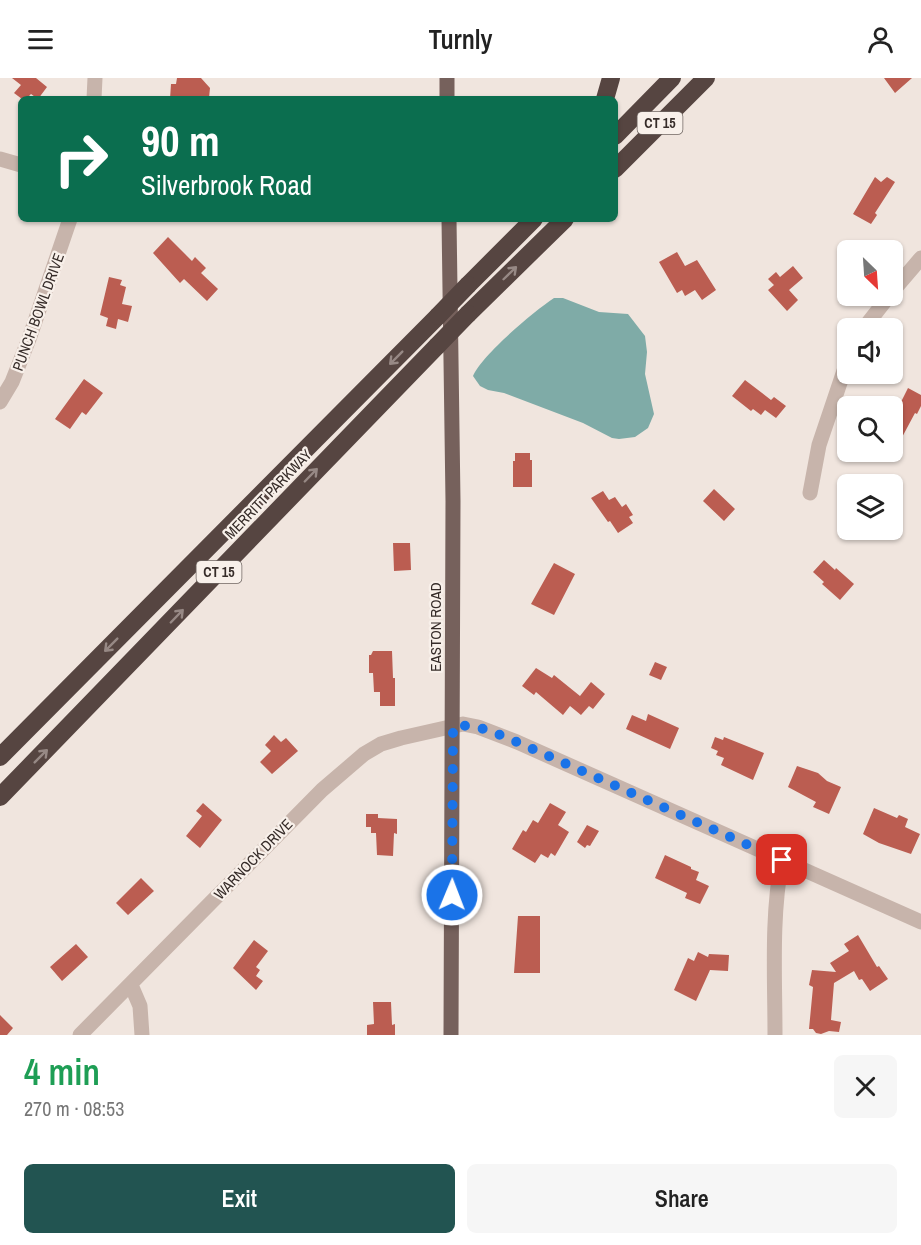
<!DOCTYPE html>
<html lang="en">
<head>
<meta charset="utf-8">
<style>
	:root { --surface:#fff; --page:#f6f6f6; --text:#222; --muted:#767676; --accent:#225451 }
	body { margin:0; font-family:"Archivo Narrow",sans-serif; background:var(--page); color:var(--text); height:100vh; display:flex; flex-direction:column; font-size:22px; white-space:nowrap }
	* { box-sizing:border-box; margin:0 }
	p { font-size:20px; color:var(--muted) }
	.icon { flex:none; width:33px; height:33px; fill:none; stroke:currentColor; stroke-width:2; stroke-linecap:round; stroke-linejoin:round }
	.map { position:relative; height:957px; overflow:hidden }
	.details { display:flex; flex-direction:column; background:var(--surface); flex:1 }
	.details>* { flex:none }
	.top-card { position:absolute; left:18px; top:18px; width:600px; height:126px; border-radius:9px; box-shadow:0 2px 4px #0004; background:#0b6e4f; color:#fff; overflow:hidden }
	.needle { width:39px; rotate:155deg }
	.buttons { position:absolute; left:837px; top:162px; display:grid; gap:12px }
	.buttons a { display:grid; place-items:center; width:66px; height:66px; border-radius:9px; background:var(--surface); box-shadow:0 2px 4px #0004; font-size:30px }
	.pin { position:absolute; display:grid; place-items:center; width:51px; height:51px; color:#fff; margin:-26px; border-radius:12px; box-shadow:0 3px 9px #0006 }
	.me { position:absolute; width:66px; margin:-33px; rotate:1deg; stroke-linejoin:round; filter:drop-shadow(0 0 4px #0008) }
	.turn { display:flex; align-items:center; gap:21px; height:126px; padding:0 24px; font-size:27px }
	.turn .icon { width:78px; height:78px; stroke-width:2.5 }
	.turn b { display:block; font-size:42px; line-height:51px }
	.round { display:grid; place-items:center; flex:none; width:63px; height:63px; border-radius:9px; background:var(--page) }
	.head { display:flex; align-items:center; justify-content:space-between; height:102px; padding:0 24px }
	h1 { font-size:36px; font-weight:600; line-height:45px; color:#1e9e55 }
	.cta { display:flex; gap:12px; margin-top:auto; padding:12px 24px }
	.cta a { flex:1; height:69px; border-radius:9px; background:var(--accent); color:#fff; font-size:24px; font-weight:600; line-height:69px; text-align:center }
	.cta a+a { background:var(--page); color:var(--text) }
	header { display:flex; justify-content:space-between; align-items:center; height:78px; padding:0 24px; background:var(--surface); font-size:27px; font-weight:600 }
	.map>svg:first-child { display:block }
	.water { fill:#7faba7 }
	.building { fill:#bb5d51 }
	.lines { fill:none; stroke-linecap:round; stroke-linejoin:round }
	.minor { stroke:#c7b4ab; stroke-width:15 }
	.major { stroke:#76615c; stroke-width:15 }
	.highway { stroke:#564541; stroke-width:18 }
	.highway-bridge { stroke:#564541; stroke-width:18 }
	.oneway { stroke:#978985 }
	.route { stroke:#1a73e8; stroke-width:10; stroke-dasharray:0 18 }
	.labels { text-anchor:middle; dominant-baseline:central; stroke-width:4.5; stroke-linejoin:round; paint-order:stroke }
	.shield { fill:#f8f0ea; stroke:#706763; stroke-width:1.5 }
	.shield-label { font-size:14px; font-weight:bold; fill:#362c29 }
	.street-label { font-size:15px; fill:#362c29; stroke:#f8f0ea }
</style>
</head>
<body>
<header><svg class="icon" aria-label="menu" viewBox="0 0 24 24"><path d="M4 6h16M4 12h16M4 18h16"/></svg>Turnly<svg class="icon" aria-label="person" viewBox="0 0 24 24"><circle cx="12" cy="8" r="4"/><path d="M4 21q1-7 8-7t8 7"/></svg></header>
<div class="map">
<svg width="921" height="957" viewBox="0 0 921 957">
	<rect width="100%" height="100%" fill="#f0e5de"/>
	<path class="water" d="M 554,220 L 563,220 L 599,234 L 628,236 L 645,258 L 647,274 L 645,296 L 654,336 L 648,350 L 635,359 L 619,361 L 612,360 L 583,345 L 504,315 L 488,312 L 480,308 L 473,298 C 482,277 533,234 554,220 Z"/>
	<path class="building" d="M 12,0 L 36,0 L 47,9 L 38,21 L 31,16 L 26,21 L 22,21 L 14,15 L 21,7 Z
		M 177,0 L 201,0 L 210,10 L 209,20 L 186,19 L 186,21 L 170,21 L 171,6 L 176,6 Z
		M 884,0 L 912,0 L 895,15 Z
		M 875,99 L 881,104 L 887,99 L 895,104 L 875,135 L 877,137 L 871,146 L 853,136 Z
		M 168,159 L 192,183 L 195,179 L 206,190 L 201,195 L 218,211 L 207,223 L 184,201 L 180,205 L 153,175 Z
		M 677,174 L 685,188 L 697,182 L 716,212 L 702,222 L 695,212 L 685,218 L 682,212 L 677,215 L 659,184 Z
		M 793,188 L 803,200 L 789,212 L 798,222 L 787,233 L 768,212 L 774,207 L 768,201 L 776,194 L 780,199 Z
		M 109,199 L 122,202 L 120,207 L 126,209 L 122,226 L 132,228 L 128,244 L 118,241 L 116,251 L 106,248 L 108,240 L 100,237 Z
		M 84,301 L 103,315 L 86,337 L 82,334 L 70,351 L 55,341 Z
		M 745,302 L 771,322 L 774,319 L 786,328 L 776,340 L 765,332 L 761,337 L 753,331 L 751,333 L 732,318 Z
		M 908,310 L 921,317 L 921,328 L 917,336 L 915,335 L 892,378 L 892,328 L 896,330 L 898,325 L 900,326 Z
		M 515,375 L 530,375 L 530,382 L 532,382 L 532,409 L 513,409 L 513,383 L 515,383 Z
		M 714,411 L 735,431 L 724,443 L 703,423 Z
		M 603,413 L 609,422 L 615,419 L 622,429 L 626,426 L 633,437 L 629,439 L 633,445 L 618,455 L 610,443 L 608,444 L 591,420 Z
		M 393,465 L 410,465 L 411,492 L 394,493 Z
		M 824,482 L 835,492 L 836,490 L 854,506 L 840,522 L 822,506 L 824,504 L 813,494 Z
		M 554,485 L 575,496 L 554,537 L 531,526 Z
		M 373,573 L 392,573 L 393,600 L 395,600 L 395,628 L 380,628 L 380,614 L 374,614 L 373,595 L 369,595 L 369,577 L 371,577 Z
		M 655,584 L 667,589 L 661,602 L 649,597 Z
		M 536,590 L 552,600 L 554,597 L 580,618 L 591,604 L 605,616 L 593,631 L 589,628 L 581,637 L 570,628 L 563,637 L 536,614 L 534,617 L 522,608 Z
		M 648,636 L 679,650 L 670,671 L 626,651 L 632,637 L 646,643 Z
		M 274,657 L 281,664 L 286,660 L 298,673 L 272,696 L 260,684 L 271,673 L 265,667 Z
		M 715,659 L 723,662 L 724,659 L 764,675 L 753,702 L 721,687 L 724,680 L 716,677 L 718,673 L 711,670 Z
		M 797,688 L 818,695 L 827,703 L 841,709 L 829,736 L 813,729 L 816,724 L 788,709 Z
		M 203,725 L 222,742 L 200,770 L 186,758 L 202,738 L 196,733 Z
		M 550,725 L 566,734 L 558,747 L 569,754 L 555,778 L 551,775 L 548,780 L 541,776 L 535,785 L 512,771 L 523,752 L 526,754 L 533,742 L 538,745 Z
		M 874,730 L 897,740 L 899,737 L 908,741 L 905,749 L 920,756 L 911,776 L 879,765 L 863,756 Z
		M 366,736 L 378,736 L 378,740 L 397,741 L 397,756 L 394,755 L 393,778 L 377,777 L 376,755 L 371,755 L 371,749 L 366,749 Z
		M 587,747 L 599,753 L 590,768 L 587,767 L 585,770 L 577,764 Z
		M 665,777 L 691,789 L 691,791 L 699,794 L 696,802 L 709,808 L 700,826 L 685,820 L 687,815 L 655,800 Z
		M 141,800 L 154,813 L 128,837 L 116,825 Z
		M 518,838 L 540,838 L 540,895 L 514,895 Z
		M 858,857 L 877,889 L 879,888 L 888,901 L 870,913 L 862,901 L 859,902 L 854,893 L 834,905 L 831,942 L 841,944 L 839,954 L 829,953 L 821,956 L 816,955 L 813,951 L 809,951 L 813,909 L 809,907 L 812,892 L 836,894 L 830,885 L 849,873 L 844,866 Z
		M 254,862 L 268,873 L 256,889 L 260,892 L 256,898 L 263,903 L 256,912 L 233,890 Z
		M 76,866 L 88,879 L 62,903 L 50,889 Z
		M 698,874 L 708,879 L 709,876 L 729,877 L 728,893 L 710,892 L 696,923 L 674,912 L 688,880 L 694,883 Z
		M 373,924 L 391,924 L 392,947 L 395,946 L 395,957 L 367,957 L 367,947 L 374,946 Z
		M 0,937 L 13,950 L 7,957 L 0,957 Z"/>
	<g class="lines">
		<path class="minor" d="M 94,21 L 95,0
			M 0,81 L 21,87
			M 892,214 L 921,180
			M 864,250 L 889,218
			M 0,324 L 12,304 L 29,261 L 70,141
			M 810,415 L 819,367 L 848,281
			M 131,907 L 140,928 L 142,957
			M 80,957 L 322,712 L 364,676 L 381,666 L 401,660 L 463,646 L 478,649 L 517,664 L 921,844
			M 775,957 C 775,899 771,839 782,782"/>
		<path class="major" d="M 447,0 L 447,21
			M 449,141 L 453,423 L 451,957"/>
		<path class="highway" d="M 605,21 L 611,0
			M 615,58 L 672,0
			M 615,91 L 706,0
			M 468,207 L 534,141
			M 468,236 L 565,141
			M 0,679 L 438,238
			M 0,719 L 437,268"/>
		<path class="highway-bridge" d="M 438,238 L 468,207
			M 437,268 L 468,236"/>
	</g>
	<defs><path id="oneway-shaft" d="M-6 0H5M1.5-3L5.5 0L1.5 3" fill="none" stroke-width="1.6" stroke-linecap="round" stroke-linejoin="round" transform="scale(1.5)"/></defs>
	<g class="oneway">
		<use href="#oneway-shaft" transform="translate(510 195) rotate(-44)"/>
		<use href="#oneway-shaft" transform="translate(396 280) rotate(135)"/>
		<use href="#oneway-shaft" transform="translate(311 397) rotate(-46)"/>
		<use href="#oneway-shaft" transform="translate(177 538) rotate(-46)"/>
		<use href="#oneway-shaft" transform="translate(111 567) rotate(135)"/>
		<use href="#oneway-shaft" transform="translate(41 678) rotate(-45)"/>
	</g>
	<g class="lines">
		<path class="route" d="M 452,817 L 453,649 C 476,644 496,656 517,664 L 782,782"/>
	</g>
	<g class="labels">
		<g class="shield">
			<rect x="637.5" y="34" width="45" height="22" rx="4.5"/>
			<rect x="196.5" y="483" width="45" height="22" rx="4.5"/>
		</g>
		<g class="shield-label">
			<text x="660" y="45">CT 15</text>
			<text x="219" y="494">CT 15</text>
		</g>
		<g class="street-label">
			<text transform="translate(38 234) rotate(-70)">PUNCH BOWL DRIVE</text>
			<text transform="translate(268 416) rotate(-46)">MERRITT PARKWAY</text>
			<text transform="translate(435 549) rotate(-90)">EASTON ROAD</text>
			<text transform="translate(253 781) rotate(-46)">WARNOCK DRIVE</text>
		</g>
	</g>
</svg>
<div class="buttons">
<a><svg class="needle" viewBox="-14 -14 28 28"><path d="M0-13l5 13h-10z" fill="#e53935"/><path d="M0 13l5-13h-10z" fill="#767676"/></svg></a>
<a><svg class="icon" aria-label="sound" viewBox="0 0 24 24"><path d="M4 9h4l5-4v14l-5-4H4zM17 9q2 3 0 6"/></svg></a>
<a><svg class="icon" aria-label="search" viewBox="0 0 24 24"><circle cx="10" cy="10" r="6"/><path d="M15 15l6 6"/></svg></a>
<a><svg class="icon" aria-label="layers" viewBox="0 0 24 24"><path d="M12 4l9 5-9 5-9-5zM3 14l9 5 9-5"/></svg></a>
</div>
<div class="pin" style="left:782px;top:782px;background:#d93025"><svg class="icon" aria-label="arrive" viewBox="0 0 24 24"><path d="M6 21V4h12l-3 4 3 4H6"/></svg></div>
<svg class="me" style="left:452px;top:817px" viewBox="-20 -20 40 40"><circle r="17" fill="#1a73e8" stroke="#fff" stroke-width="3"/><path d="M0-11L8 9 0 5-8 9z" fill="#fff"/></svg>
<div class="top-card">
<div class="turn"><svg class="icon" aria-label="right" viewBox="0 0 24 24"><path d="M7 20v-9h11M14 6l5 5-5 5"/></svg><div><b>90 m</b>Silverbrook Road</div></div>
</div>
</div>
<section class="details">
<div class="head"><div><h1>4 min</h1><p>270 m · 08:53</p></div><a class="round"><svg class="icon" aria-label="close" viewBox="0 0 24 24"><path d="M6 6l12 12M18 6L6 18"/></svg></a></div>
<div class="cta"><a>Exit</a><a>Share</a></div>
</section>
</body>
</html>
